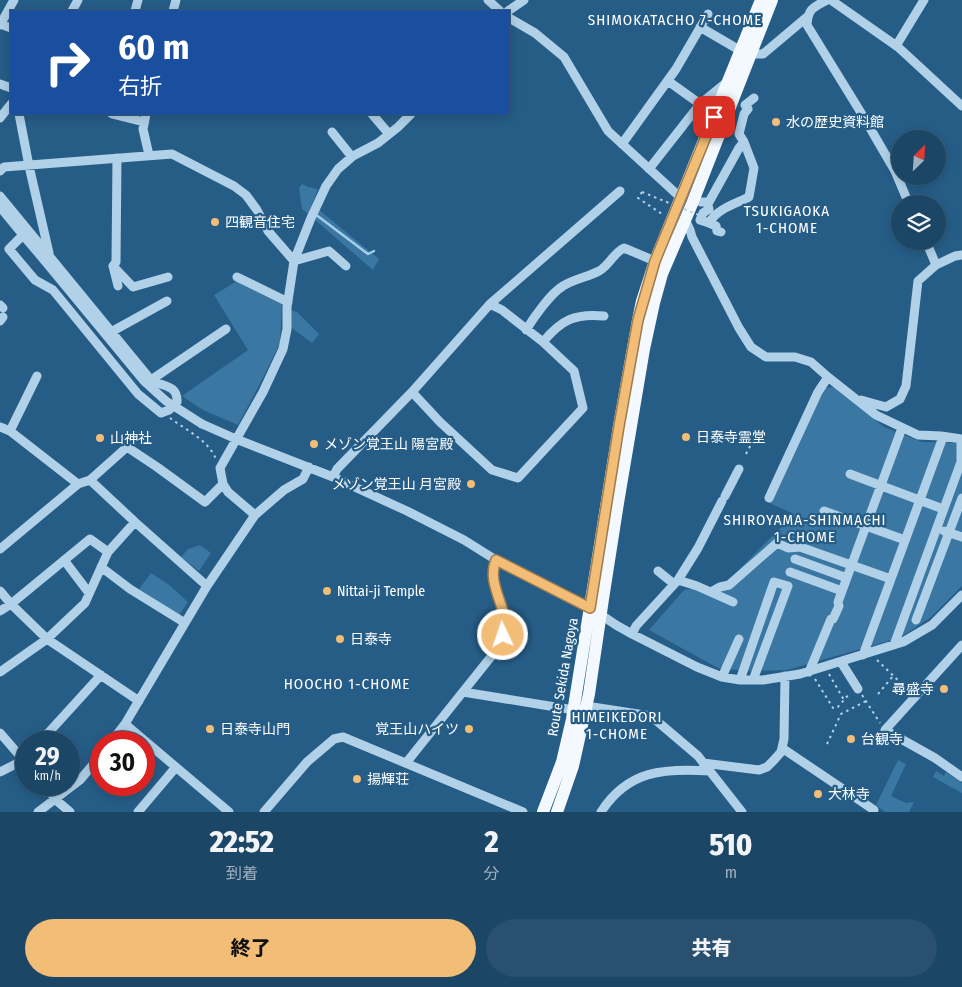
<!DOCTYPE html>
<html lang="ja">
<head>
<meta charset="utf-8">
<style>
	:root { --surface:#1c4665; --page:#29506e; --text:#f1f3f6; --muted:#a0b1bf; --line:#3a5e79; --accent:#f2bd76 }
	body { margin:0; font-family:"Fira Sans Condensed","Noto Sans JP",sans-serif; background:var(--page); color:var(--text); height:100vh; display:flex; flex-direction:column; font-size:19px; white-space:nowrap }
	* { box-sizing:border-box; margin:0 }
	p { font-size:16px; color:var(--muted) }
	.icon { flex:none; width:28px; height:28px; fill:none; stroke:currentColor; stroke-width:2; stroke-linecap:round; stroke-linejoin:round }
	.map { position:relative; height:812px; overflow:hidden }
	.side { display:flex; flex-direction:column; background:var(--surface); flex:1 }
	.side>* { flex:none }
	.guide { position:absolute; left:10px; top:10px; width:500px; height:105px; border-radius:0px; box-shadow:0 2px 12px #0003,0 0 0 1px var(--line); background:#1a4fa0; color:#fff; overflow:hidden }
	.needle { width:32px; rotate:25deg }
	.controls { position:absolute; left:891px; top:130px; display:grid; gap:10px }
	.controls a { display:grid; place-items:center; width:55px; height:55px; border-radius:50%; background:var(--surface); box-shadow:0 2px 12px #0003,0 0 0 1px var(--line); font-size:25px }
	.speed { position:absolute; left:15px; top:731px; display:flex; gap:10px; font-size:25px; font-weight:700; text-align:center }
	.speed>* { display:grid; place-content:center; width:65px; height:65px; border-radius:50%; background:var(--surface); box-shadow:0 2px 12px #0003,0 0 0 1px var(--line); line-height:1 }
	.speed small { font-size:12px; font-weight:400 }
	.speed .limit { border:8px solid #d22; background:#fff; color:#111 }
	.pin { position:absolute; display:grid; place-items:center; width:42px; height:42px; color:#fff; margin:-21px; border-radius:10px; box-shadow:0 2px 8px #0006 }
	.me { position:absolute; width:55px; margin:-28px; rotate:357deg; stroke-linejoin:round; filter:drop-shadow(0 0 4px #0008) }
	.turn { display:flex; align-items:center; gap:18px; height:105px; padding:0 25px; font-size:22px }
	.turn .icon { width:65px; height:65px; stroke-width:2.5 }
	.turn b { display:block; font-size:35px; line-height:42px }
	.eta { display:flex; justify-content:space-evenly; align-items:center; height:85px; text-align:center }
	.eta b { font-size:30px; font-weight:800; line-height:35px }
	.action { display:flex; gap:10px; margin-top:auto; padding:10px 25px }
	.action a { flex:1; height:58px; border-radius:30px; background:var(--accent); color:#111; font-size:20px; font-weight:800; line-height:58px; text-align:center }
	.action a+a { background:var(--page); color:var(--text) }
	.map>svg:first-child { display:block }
	.green { fill:#3a77a3 }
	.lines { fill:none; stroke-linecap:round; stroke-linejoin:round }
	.stream { stroke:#a5cee9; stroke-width:2.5 }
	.path { stroke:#b1d1e8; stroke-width:2; stroke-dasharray:2.5 4; stroke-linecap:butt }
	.minor { stroke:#b1d1e8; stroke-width:9 }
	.major { stroke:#f3f9fe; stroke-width:12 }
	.path-bridge { stroke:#b1d1e8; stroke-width:2; stroke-dasharray:2.5 4; stroke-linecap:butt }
	.minor-bridge { stroke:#b1d1e8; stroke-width:9 }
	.route-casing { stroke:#9d7b4d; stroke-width:12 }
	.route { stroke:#f2bd76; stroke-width:9 }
	.poi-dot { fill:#f2bd76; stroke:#265d87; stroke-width:2 }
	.labels { text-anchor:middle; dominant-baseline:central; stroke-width:4.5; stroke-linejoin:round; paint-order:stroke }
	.poi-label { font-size:14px; fill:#fff; stroke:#265d87; text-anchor:start }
	.street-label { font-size:14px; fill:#fff; stroke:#265d87 }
	.neighbourhood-label { font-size:15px; letter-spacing:1px; fill:#fff; stroke:#265d87 }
</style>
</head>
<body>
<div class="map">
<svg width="962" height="812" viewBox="0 0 962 812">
	<rect width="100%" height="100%" fill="#265d87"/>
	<path class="green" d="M 302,184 L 308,187 L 318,189 L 308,214 L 302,209 L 299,188 Z
		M 319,210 L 379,259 L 373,270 L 314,219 Z
		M 237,281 L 282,303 L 280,343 L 264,376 L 238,425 L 203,410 L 182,396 L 248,350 L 214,295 Z
		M 290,310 L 297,312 L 319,334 L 312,343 L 288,325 Z
		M 836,387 L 884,427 L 922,442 L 962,443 L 962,586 L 930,618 L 899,638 L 787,670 L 749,671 L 718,668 L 649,630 L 684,590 L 724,585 L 794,514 L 765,501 L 816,389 Z
		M 200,545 L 211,553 L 199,571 L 181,557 L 188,549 Z
		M 151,573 L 168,584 L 188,602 L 179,615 L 139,589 Z
		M 898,760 L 906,764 L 891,796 L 906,803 L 914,802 L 909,812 L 885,812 L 876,805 Z
		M 936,771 L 944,776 L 946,772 L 962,783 L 962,793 L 933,777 Z"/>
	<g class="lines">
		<path class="stream" d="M 315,214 L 368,254 L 374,251"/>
		<path class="path" d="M 642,192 L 638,198 L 662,214
			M 170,418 C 186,430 208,440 216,459
			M 746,454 L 759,429
			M 877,660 L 909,691
			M 829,674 L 844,700
			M 815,679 L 833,708 L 837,708 L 850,693
			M 878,694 L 893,676
			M 862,695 L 880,723
			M 827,744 L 841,714 L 866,701"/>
		<path class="minor" d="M 488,0 L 500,11
			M 827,0 C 814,7 808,8 807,25 L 863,116 L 895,171 L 909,204
			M 831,0 L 898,47 L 962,106
			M 72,11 L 78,0
			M 135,11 L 138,0
			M 173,11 L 176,0
			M 508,11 L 524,0
			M 509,18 L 535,33 L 564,57 L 608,131 L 681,198
			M 0,24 L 11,28
			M 0,25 L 14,0
			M 700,27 L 741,51
			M 896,46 L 924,0
			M 751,54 L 763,54 L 807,17
			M 668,81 L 700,104
			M 0,84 L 11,88
			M 19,114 L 29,166 L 49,253
			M 112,114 L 144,122
			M 146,114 L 143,129 L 149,155
			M 372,114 L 389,134
			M 0,118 L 11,104
			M 332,132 L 352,157
			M 622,144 L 676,69 L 708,14
			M 117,158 L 116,262 L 113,266 L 133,287 L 168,277
			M 649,169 L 700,104 L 727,82
			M 0,171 L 4,167 L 172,154 L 234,186 L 246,195 L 257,210 L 268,231 L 294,261 L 329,251 L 346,266
			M 0,196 L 151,380 C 162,387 178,384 177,402 L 169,410 L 161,413 L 138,394 L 53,290 L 35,280 L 9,249 L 23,235 L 0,207
			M 701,202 L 709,202 L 739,148 L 744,142
			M 707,202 L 709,209 L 703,213 L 700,220 L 709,223 C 717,209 735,204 749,197 L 754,168 L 744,142 L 739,134 L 744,114 L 748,109 L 745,105 L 754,98
			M 685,219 L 690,230 L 692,237 L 739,328 L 751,347 L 766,357 L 795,357 L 811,362 L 828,377 L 876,415 L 918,435 L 941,436 L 962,439
			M 709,223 L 716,226 L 717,231 L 721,232
			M 926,241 L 936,265 L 955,256 L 962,255
			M 113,266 L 118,286
			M 237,277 L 288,302
			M 490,304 L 620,191
			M 0,305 L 3,308
			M 0,321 L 3,317
			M 526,330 C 534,317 551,293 563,286 C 574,279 588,277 599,271 C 610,265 613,253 624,248 L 655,261
			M 111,332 L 167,301
			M 543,342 C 561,320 575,313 604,316
			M 151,380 L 226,329
			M 861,400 L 886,407 L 900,399 L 906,386 L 918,281 L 936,265
			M 202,424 L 236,439 L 333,477 L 407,511 L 464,540 L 496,560 L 591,608 L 616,625 L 632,634 L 697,667 L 722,677 L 740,680 L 763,680 L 800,674 L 903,642 L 932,625 L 962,595
			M 0,427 L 10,431 L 78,484
			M 10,431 L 37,376
			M 850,474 L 943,509
			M 333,477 L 337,469 L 412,392 L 490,304 L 502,310 L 543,342 L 574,371 L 583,408 L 518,478 L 492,470 L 440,422 L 412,392
			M 90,480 L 135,522 L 207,586
			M 725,496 L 739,469
			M 769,498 L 818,392 L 828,377
			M 824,511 L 905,540
			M 255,515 L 228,492 L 223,484 L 220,468 L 263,392 L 283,349 L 287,329 L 287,307 L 294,261 L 311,218 L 326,186 L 338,169 L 353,156 L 378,143 L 398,127 L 411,114
			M 944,531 L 962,537
			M 0,549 L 78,484 L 90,480 L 127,447 L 157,467 L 205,502 L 223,484
			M 795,559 L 847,578
			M 64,560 L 89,593
			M 101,567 L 130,589 L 185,623
			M 658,571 L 674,584
			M 790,572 L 842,591
			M 678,580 L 697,586 L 733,602
			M 0,591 L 11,604 L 47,639 L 139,701
			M 711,592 L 720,587 L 729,585 L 777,543 L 788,548 L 800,547 L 891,579 L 943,437
			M 0,611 L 11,604 L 90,539 L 108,552
			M 916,620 L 962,498
			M 632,634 L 636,626 L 678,580 L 698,548 L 722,501
			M 894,645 L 961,462 L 961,439
			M 962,645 L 885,730 L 935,758 L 962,777
			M 863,655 L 891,579
			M 841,662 L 858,689
			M 0,672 L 47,639 L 85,603 L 108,552 L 135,522
			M 809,672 L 831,619 L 833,619 L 839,606 L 838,602 L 902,428
			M 722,677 L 739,639
			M 740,680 L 774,582 L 788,586 L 753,680
			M 463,692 L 574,710
			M 586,706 L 651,716 L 698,756 L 742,812
			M 125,724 L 229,812
			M 0,733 L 26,763
			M 40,742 L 101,675
			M 111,742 L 125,724 L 207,586 L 255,515 L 284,490 L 303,479 L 309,467
			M 782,748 L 874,810
			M 406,763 L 494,653 C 498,645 504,637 505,628 C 508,607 486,583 496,560
			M 703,763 L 759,770 L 767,767 L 774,760 L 781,752 L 784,739 L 785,676
			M 0,772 L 24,760 L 26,758
			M 44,785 L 56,800 L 70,812
			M 38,812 L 80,780 L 101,755
			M 138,812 L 176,767
			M 264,812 L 307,762 L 334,739 L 343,737 L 523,812
			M 601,812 C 628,770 664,768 710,771"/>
		<path class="major" d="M 543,812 L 562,762 L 572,719 L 619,426 L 638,320 L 642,301 L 655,261 L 761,0
			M 557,812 L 573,766 L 589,694 L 603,599 L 618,503 L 644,349 L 654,303 L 662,274 L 692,204 L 772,0"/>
		<path class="path-bridge" d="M 642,192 L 711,220"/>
		<path class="minor-bridge" d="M 23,235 L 45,261 L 144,381 L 166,401 L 202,424"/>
	</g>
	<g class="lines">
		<g class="route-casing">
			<path id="route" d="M 503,635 C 504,633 505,630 505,627 C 507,607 486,583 496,560 L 590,608 L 619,426 L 638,320 L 655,261 L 714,117"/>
		</g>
		<use href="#route" class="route"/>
	</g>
	<g class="poi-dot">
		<circle cx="776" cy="122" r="5"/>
		<circle cx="215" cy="222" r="5"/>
		<circle cx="686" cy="437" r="5"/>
		<circle cx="100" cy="438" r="5"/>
		<circle cx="314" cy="444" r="5"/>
		<circle cx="471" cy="484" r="5"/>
		<circle cx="327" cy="591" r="5"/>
		<circle cx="340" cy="639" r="5"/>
		<circle cx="944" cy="689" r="5"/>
		<circle cx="210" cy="729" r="5"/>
		<circle cx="469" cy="729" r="5"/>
		<circle cx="851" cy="739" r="5"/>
		<circle cx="357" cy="779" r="5"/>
		<circle cx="818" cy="794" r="5"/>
	</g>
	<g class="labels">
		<g class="poi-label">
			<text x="786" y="122">水の歴史資料館</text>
			<text x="225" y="222">四観音住宅</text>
			<text x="696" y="437">日泰寺霊堂</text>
			<text x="110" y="438">山神社</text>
			<text x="324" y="444">メゾン覚王山 陽宮殿</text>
			<text x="461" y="484" text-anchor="end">メゾン覚王山 月宮殿</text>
			<text x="337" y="591">Nittai-ji Temple</text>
			<text x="350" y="639">日泰寺</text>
			<text x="934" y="689" text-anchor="end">尋盛寺</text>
			<text x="220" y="729">日泰寺山門</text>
			<text x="459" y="729" text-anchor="end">覚王山ハイツ</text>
			<text x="861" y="739">台観寺</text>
			<text x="367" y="779">揚輝荘</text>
			<text x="828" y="794">大林寺</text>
		</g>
		<g class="street-label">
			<text transform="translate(563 677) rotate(-80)">Route Sekida Nagoya</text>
		</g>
		<g class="neighbourhood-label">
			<text x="675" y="20">SHIMOKATACHO 7-CHOME</text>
			<text x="787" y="211">TSUKIGAOKA<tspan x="787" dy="17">1-CHOME</tspan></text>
			<text x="805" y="520">SHIROYAMA-SHINMACHI<tspan x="805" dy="17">1-CHOME</tspan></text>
			<text x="347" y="684">HOOCHO 1-CHOME</text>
			<text x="617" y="717">HIMEIKEDORI<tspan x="617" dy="17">1-CHOME</tspan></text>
		</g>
	</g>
</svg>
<div class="controls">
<a><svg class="needle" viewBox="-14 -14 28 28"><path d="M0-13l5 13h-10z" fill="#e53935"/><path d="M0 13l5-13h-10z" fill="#a0b1bf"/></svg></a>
<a><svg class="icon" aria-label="layers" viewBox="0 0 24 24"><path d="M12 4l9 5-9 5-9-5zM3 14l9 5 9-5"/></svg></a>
</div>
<div class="speed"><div>29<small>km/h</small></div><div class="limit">30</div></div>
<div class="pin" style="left:714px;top:117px;background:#d93025"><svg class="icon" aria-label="arrive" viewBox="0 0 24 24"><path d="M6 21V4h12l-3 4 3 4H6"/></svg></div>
<svg class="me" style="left:503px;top:635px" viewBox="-20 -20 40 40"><circle r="17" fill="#f2bd76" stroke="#fff" stroke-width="3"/><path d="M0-11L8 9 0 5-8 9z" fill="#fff"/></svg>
<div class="guide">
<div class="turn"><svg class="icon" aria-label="right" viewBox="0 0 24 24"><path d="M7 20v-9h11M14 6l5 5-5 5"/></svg><div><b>60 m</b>右折</div></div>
</div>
</div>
<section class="side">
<div class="eta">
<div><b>22:52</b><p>到着</p></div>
<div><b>2</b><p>分</p></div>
<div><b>510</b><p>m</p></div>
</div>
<div class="action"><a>終了</a><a>共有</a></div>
</section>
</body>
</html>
